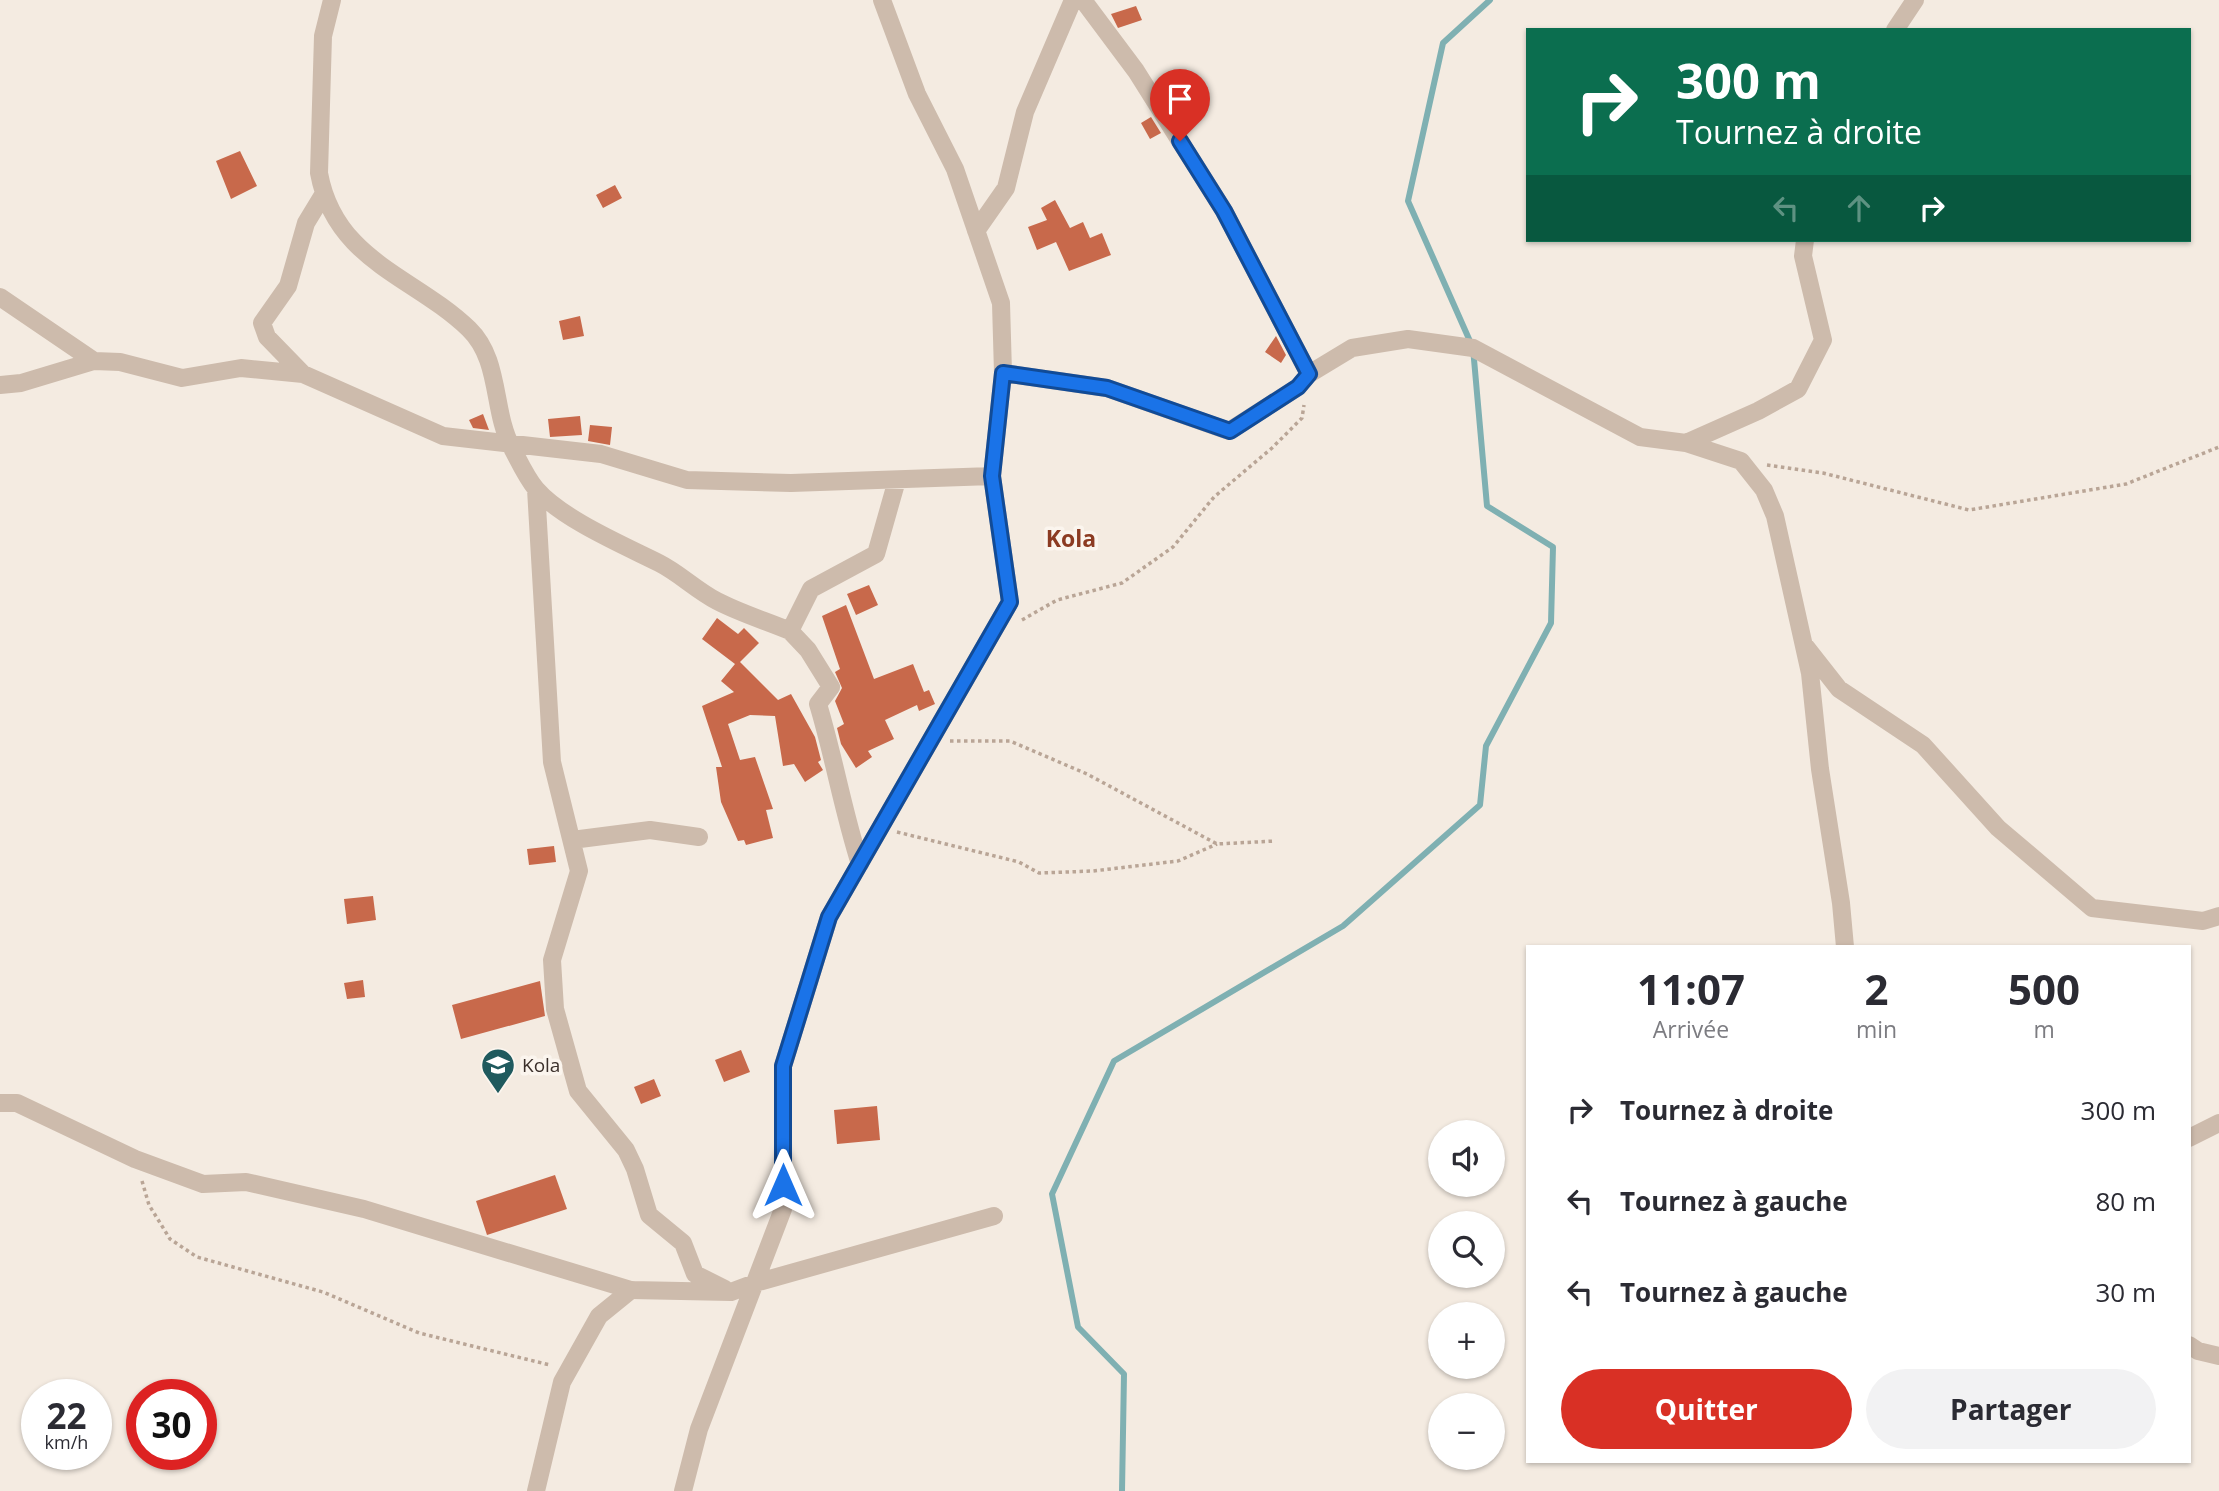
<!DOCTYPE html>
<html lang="fr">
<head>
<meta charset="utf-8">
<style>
	:root { --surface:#fff; --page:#f2f2f3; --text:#2b2b33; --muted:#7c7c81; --accent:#d93025 }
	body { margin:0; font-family:"Open Sans",sans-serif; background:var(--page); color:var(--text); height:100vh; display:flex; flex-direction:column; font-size:26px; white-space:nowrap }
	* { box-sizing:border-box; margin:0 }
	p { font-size:23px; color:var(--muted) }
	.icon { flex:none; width:38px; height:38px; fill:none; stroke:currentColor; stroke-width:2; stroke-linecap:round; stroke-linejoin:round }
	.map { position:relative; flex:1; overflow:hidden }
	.panel { position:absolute; left:1526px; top:945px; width:665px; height:518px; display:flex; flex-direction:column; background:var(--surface); border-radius:0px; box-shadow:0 2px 5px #0004 }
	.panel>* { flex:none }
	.top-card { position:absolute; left:1526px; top:28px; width:665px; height:214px; border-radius:0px; box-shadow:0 2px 5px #0004; background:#0b6e4f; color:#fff; overflow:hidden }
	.tools { position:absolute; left:1428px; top:1120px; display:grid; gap:14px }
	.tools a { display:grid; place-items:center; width:77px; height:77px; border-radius:50%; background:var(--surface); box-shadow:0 2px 5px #0004; font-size:35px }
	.speed { position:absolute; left:21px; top:1379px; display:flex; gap:14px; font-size:35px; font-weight:700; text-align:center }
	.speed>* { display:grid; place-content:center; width:91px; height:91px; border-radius:50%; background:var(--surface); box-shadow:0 2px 5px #0004; line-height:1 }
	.speed small { font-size:18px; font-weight:400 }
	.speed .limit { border:10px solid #d22; background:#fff; color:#111 }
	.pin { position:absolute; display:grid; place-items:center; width:60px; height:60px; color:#fff; margin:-72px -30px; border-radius:50% 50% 50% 0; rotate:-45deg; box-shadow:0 0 7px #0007 }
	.pin .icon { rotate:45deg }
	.me { position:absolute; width:77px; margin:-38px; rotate:0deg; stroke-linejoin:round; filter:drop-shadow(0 0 5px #0008) }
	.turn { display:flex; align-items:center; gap:24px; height:147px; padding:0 35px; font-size:32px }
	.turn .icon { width:91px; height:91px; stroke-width:2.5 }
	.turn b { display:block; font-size:49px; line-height:60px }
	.lanes { display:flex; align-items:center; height:66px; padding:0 35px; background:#0003; justify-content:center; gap:35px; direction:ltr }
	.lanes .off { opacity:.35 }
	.eta { display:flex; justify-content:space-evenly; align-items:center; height:119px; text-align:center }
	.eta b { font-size:42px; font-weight:700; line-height:49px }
	.button { display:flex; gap:14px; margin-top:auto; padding:14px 35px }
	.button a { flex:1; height:80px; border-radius:42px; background:var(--accent); color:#fff; font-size:28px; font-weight:700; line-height:80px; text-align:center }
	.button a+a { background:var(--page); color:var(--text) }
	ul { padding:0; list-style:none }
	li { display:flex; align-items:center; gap:21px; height:91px; padding:0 35px }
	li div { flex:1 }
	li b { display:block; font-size:26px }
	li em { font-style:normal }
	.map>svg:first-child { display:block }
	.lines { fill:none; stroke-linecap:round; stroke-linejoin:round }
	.stream { stroke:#7fb0b2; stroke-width:6 }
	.building { fill:#c8694b }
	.path { stroke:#b9a596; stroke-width:3.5; stroke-dasharray:3.5 3.5; stroke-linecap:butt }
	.minor { stroke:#cdbbac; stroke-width:18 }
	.tertiary { stroke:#cdbbac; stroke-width:18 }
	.route-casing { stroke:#114b97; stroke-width:18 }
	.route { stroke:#1a73e8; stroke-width:12 }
	.labels { text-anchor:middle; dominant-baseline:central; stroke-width:7; stroke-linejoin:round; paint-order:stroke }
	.poi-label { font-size:19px; fill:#3b302b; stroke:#fbf5ee; text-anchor:start }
	.quarter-label { font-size:23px; font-weight:bold; fill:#8c3b22; stroke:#fbf5ee }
</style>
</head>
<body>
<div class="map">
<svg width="2219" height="1491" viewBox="0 0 2219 1491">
	<rect width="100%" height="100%" fill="#f4ebe1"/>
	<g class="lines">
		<path class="stream" d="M 1122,1491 L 1124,1374 L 1078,1327 L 1052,1194 L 1114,1061 L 1343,926 L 1480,805 L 1486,746 L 1551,623 L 1553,547 L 1487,506 L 1473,348 L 1408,201 L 1443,43 L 1490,0"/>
	</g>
	<path class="building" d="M 1136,6 L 1142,20 L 1118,28 L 1111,14 Z
		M 1151,117 L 1161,133 L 1150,139 L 1141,123 Z
		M 240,151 L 257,186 L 231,199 L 216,161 Z
		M 615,185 L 622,198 L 603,208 L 596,195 Z
		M 1055,200 L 1070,228 L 1083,222 L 1090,238 L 1102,233 L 1111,255 L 1069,271 L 1056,242 L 1037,250 L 1028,227 L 1047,220 L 1041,208 Z
		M 580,316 L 584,336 L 563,340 L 559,321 Z
		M 1276,336 L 1286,355 L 1281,363 L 1265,352 Z
		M 483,414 L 489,430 L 473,428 L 469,420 Z
		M 580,416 L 582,435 L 550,437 L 548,419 Z
		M 590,425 L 612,427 L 610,445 L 588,441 Z
		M 869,585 L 878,605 L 856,615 L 847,594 Z
		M 846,605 L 874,679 L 913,664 L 924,692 L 929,690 L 935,704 L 919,711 L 917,705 L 885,720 L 894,739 L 868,751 L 872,757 L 856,768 L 841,744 L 837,728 L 844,724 L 835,701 L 842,688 L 835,672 L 840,669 L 822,616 Z
		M 717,618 L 738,634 L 744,628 L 759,643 L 740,662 L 778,700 L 791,694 L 815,737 L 821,760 L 818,762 L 823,770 L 805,782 L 794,764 L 783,766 L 775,716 L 750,715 L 728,724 L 740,760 L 755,757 L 773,809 L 766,810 L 773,838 L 746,845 L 744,840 L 738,841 L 721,802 L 716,767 L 722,767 L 702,706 L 734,692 L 721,681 L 735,664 L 702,639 Z
		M 554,846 L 556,862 L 529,865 L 527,849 Z
		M 373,896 L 376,920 L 347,924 L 344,899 Z
		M 363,980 L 365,997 L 347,999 L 344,983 Z
		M 540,981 L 545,1016 L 461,1039 L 452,1005 Z
		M 741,1050 L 750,1072 L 724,1082 L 715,1060 Z
		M 654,1079 L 661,1096 L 641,1104 L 634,1087 Z
		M 877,1106 L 880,1140 L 837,1144 L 834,1110 Z
		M 555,1175 L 567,1209 L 487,1235 L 476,1201 Z"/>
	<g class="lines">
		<path class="path" d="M 1767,465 L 1823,473 L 1969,510 L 2126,484 L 2219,447
			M 1022,620 L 1057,600 L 1122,583 L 1173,547 L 1214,497 L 1272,448 L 1302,418 L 1304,405
			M 950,741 L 1010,741 L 1087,774 L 1217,844 L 1275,841
			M 897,832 L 1019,862 L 1039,873 L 1093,871 L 1178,861 L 1217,844
			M 142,1181 L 149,1205 L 170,1239 L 197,1257 L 323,1292 L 419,1333 L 550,1365"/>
		<path class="minor" d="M 332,0 L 323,36 L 319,173 C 335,261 414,276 469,329 C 501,360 492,411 512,448 C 519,461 526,477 536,489 C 562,519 623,545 659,563 C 679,573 696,590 717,601 C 740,613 766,621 790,631
			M 1083,0 L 1136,71 L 1224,211 L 1309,374
			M 1895,30 L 1915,0
			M 976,231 L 1006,188 L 1025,112 L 1073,0
			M 0,297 L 94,361
			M 1003,373 L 1107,388 L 1229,431 L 1298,387 L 1309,374 L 1352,348 L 1408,339 L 1473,348 L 1640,437 L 1686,443 L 1758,411 L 1798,389 L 1823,340 L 1803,256 L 1805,240
			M 303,374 L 267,337 L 262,323 L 288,286 L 306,223 L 323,195
			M 0,385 L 21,383 L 94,361 L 120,362 L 182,378 L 241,368 L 303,374 L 443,436 L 601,454 L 687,480 L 791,483 L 992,476
			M 1686,443 L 1741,461 L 1764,490 L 1775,516 L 1810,673 L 1820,769 L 1841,903 L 1845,947
			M 536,489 L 552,762 L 579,871 L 552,960 L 555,1009 L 578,1091 L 626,1150 L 635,1169 L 649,1215 L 683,1243 L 695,1274 L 725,1289
			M 1806,647 L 1839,689 L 1923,745 L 1998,828 L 2092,908 L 2203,921 L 2219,916
			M 572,840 L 650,830 L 699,837
			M 860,864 C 843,811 834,757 818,704 L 831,687 L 808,650 L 790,631 L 811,589 L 876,554 L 897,480
			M 0,1103 L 17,1103 L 135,1159 L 203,1184 L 246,1182 L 364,1209 L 631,1290 L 731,1292 L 755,1283 L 994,1216
			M 2189,1138 L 2219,1123
			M 2189,1345 L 2198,1351 L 2219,1356
			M 683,1491 L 699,1429 L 783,1209 L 783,1066 L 829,917 L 1010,602 L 992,476 L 1003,373 L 1001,303 L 955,169 L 917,94 L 882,0"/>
		<path class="tertiary" d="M 536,1491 L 562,1382 L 599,1316 L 631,1290"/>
	</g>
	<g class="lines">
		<g class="route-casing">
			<path id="route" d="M 783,1185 L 783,1066 L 829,917 L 1010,602 L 992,476 L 1003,373 L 1107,388 L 1230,431 L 1298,387 L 1309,374 L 1224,211 L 1180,141"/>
		</g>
		<use href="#route" class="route"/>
	</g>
	<defs>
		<g id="school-pin" transform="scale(1.75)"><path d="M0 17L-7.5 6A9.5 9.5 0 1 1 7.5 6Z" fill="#1f5a5e" stroke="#fbf5ee"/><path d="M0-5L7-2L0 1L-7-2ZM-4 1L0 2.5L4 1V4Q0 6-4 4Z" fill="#fff"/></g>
	</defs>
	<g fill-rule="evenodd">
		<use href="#school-pin" x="498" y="1065"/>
	</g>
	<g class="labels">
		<g class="poi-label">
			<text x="522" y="1065">Kola</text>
		</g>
		<g class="quarter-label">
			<text x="1071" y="538">Kola</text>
		</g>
	</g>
</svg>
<div class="tools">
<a><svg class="icon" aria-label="sound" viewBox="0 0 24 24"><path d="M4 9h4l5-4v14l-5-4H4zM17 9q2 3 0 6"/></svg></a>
<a><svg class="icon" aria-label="search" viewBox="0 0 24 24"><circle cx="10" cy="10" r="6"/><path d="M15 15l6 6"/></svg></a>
<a>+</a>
<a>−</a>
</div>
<div class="speed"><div>22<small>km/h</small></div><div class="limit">30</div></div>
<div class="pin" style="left:1180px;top:141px;background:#d93025"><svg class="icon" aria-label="arrive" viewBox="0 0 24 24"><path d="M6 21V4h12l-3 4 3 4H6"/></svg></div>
<svg class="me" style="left:783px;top:1185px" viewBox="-20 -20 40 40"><path d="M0-17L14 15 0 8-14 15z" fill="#1a73e8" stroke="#fff" stroke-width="4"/></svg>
<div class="top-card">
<div class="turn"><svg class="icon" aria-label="right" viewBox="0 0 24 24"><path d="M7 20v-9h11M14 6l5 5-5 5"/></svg><div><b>300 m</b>Tournez à droite</div></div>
<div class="lanes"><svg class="icon off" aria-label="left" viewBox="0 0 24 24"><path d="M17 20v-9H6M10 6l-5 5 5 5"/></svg><svg class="icon off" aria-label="ahead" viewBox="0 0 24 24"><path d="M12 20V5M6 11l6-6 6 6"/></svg><svg class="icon" aria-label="right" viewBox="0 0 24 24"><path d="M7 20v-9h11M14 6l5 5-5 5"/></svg></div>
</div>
<section class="panel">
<div class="eta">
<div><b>11:07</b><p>Arrivée</p></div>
<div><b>2</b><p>min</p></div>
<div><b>500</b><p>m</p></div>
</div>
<ul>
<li><svg class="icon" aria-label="right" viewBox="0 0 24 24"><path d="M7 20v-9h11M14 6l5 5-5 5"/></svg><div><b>Tournez à droite</b></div><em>300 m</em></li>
<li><svg class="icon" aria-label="left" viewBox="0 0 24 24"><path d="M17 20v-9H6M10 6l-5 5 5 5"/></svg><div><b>Tournez à gauche</b></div><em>80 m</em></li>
<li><svg class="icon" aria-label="left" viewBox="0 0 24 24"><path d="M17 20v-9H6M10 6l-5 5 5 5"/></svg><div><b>Tournez à gauche</b></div><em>30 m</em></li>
</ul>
<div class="button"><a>Quitter</a><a>Partager</a></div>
</section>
</div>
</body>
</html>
